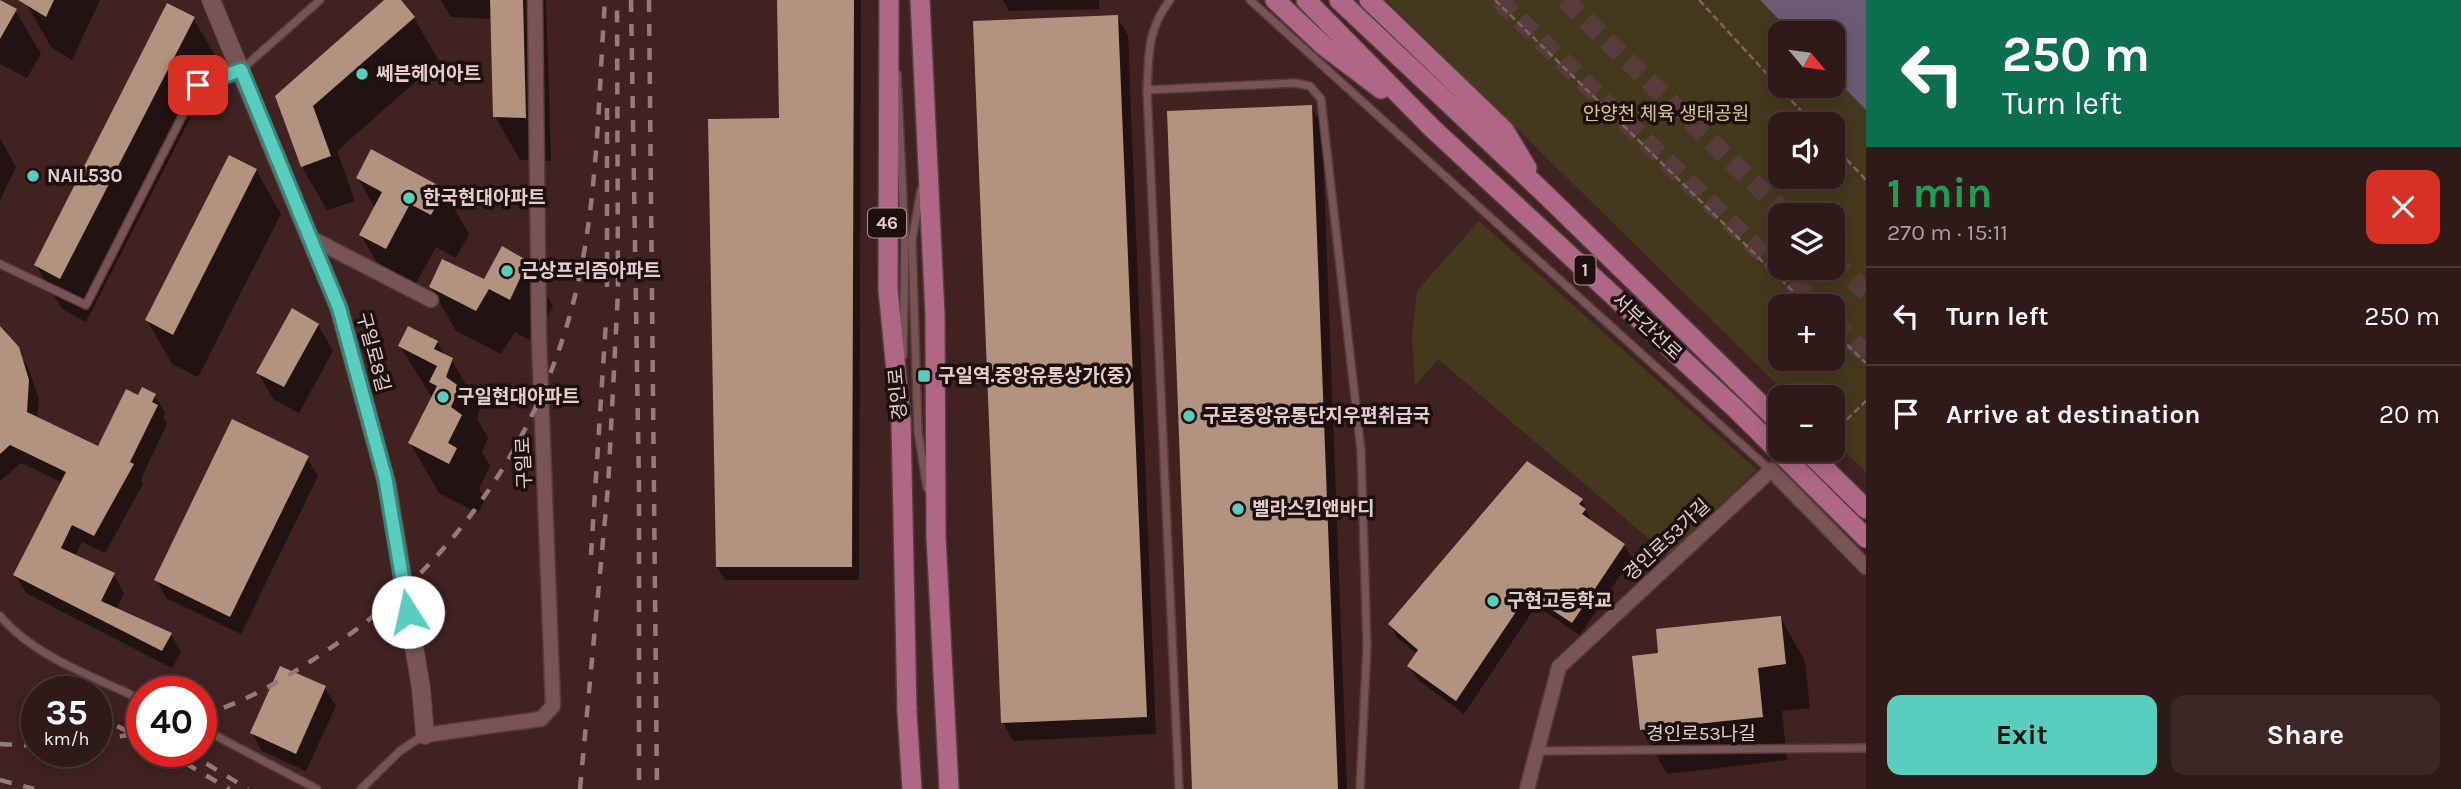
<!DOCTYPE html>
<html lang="en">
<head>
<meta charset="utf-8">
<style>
	:root { --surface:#301a19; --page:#3c2726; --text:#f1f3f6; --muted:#a8a1a2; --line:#4b3838; --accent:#59cebf }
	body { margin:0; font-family:Karla,"Noto Sans KR",sans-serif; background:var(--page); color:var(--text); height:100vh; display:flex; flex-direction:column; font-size:26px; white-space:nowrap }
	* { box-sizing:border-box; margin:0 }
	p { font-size:23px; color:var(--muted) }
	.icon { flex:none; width:38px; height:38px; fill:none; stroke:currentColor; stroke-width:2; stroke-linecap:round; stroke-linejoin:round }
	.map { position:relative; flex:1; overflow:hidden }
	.panel { display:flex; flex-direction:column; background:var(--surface); width:595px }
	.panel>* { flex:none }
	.banner { background:#0b6e4f; color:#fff; overflow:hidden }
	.needle { width:46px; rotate:119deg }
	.buttons { position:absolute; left:1768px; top:21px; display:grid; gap:14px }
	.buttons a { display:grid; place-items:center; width:77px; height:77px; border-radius:14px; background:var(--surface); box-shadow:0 4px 18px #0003,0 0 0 2px var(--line); font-size:35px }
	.speed { position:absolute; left:21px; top:676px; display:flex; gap:14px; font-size:35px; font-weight:700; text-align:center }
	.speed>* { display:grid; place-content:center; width:91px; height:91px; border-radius:50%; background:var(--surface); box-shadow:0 4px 18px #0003,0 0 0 2px var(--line); line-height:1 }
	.speed small { font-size:18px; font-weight:400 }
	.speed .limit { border:10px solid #d22; background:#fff; color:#111 }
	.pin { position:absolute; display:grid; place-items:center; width:60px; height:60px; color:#fff; margin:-30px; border-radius:14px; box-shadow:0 4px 10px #0006 }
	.me { position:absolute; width:77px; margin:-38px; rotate:350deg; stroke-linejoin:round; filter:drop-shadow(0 0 5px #0008) }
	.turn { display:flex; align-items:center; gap:24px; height:147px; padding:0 21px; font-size:32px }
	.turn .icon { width:91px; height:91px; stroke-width:2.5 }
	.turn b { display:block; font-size:49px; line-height:60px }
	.round { display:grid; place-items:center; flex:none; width:74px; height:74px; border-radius:14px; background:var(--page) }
	.head { display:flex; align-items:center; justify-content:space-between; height:119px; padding:0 21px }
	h1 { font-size:42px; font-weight:700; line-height:52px; color:#1e9e55 }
	.action { display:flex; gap:14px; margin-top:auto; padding:14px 21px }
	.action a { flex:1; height:80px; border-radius:14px; background:var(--accent); color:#111; font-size:28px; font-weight:700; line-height:80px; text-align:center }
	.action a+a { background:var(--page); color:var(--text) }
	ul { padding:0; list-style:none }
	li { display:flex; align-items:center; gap:21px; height:98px; padding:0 21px; border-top:2px solid var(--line) }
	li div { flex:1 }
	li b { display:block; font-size:26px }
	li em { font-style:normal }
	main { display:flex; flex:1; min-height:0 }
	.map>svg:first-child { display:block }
	.green { fill:#45391d; fill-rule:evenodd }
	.water { fill:#6d5b75 }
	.shadow { fill:#0007 }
	.building { fill:#b1937f }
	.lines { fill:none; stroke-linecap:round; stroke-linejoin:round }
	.trunk-tunnel { stroke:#583c3b; stroke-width:19; stroke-dasharray:19 10; stroke-linecap:butt }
	.service-casing { stroke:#563d3d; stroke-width:10 }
	.minor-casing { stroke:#563d3d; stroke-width:17 }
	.tertiary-casing { stroke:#563d3d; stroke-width:20 }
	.primary-casing { stroke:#563d3d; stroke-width:22 }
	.path { stroke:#7d6362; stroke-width:2.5; stroke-dasharray:7 3.5; stroke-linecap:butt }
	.service { stroke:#785554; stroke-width:7 }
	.minor { stroke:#785554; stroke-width:14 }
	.tertiary { stroke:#785554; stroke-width:18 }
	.primary { stroke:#af6785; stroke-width:19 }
	.rail { stroke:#957c7b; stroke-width:4.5; stroke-dasharray:12 12; stroke-linecap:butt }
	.route-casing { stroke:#3a867c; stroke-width:18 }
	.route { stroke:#59cebf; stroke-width:12 }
	.poi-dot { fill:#59cebf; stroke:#1d100f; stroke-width:2.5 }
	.labels { text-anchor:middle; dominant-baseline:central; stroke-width:7; stroke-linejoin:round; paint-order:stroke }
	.shield { fill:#1d100f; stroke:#a89594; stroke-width:2 }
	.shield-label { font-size:18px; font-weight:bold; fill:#e3cecd }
	.poi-label { font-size:19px; font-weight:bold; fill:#e3cecd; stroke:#1d100f; text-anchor:start }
	.park-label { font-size:19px; fill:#ddc58e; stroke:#1d100f }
	.street-label { font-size:19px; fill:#e3cecd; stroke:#1d100f }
</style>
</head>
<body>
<main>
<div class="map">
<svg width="1866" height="789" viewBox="0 0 1866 789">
	<rect width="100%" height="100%" fill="#402221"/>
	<path class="green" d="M 1386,0 L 1866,0 L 1866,472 L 1832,439 L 1832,397 L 1790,397 ZM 1780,33 L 1832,33 L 1832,86 L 1780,86 ZM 1780,124 L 1832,124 L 1832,177 L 1780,177 ZM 1780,215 L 1832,215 L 1832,268 L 1780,268 ZM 1780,306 L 1832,306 L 1832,359 L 1780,359 Z
		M 1479,221 L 1757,470 L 1668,555 L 1438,359 L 1415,386 L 1412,335 L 1417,291 Z"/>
	<path class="water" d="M 1760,0 L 1866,0 L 1866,110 L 1832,75 L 1832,33 L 1792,33 Z"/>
	<path class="shadow" d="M 27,0 L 100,0 L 72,60 L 51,47 L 26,3 Z
		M 387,0 L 399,0 L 414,18 L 439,61 L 337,151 L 355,201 L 327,210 L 302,167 L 277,96 Z
		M 441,0 L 546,0 L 551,161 L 520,160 L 495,116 L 492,19 L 451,17 Z
		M 779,0 L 861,0 L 859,580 L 725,580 L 717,567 L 781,120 Z
		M 1003,0 L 1099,0 L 1099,9 L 1009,11 Z
		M 0,2 L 15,10 L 41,54 L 27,78 L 0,64 Z
		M 1117,17 L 1128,35 L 1156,734 L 1013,741 L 1003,722 Z
		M 193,18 L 219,62 L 86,322 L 62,309 L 36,265 Z
		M 1311,107 L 1322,125 L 1347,789 L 1194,789 Z
		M 0,138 L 16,167 L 0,200 Z
		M 256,170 L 281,214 L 198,377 L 172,364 L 147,320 Z
		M 358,178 L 443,190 L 469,234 L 456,258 L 436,247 L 411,292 L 386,279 L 361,235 L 375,208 Z
		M 527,262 L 553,306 L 535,343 L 515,332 L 501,354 L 456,331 L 431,287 L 484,282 Z
		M 318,325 L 333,351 L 299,413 L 273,399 L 258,373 Z
		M 0,328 L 28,367 L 39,399 L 37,419 L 98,449 L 139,397 L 154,395 L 165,413 L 163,417 L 167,424 L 141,479 L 143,484 L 105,553 L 82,542 L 75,556 L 114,575 L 124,593 L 116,610 L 171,634 L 181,652 L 172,668 L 26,593 L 15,575 L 63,483 L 21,463 L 0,481 Z
		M 437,342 L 445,356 L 451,359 L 480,409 L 477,419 L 488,438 L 482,452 L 490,466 L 479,489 L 485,499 L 478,513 L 439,493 L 410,443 L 432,398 L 400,346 Z
		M 307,458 L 318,476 L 241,634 L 166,598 L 156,579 Z
		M 1581,500 L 1592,523 L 1624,545 L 1632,558 L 1580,635 L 1536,606 L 1464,714 L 1417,679 L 1409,666 L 1417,654 L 1397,637 L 1390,624 Z
		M 1780,617 L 1805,661 L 1810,708 L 1782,711 L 1787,760 L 1667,774 L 1642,730 L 1634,658 L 1660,654 Z
		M 281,668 L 325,688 L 336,706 L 306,771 L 262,751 L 252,733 Z"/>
	<path class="building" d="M 0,0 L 17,9 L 0,39 Z
		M 18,0 L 54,0 L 46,17 Z
		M 384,0 L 401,0 L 415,17 L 313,106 L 331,156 L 301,167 L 275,96 Z
		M 490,0 L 523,0 L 526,118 L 493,117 Z
		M 777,0 L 854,0 L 852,567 L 716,567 L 708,119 L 779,118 Z
		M 167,3 L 195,17 L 60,279 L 34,265 Z
		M 1118,15 L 1147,717 L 1001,723 L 973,21 Z
		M 1312,105 L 1338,789 L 1192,789 L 1167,111 Z
		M 371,149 L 445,189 L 431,215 L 410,204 L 386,249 L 359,235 L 382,192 L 356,178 Z
		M 229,155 L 257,169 L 173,335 L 145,320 Z
		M 502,246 L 528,261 L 510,300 L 489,289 L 476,311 L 429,287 L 442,259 L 484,279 Z
		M 292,308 L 319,324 L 284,387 L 256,373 Z
		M 0,326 L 19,347 L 29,380 L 27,412 L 98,446 L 126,389 L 138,395 L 142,387 L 156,394 L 152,402 L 158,405 L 130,462 L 134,464 L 94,536 L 72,525 L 61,548 L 115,573 L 101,601 L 172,633 L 162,651 L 13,575 L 66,472 L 10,445 L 0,454 Z
		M 408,326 L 438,341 L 434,349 L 453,358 L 446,377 L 460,387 L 451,407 L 462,415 L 448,443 L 457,448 L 449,464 L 408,443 L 437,386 L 429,382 L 437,366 L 398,346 Z
		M 232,419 L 309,456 L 230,617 L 154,580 Z
		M 1527,461 L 1583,499 L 1579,504 L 1586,509 L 1582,514 L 1625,544 L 1572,623 L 1528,594 L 1456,701 L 1407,666 L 1418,650 L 1388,624 Z
		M 1781,616 L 1786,664 L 1758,668 L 1763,717 L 1640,730 L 1632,656 L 1658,653 L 1656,629 Z
		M 280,666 L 326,686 L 296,754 L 250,733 Z"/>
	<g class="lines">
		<path class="trunk-tunnel" d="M 1499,0 L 1817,306
			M 1565,0 L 1787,215
			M 1832,259 L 1866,292
			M 1832,321 L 1866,354"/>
		<g class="service-casing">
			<path id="service" d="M 1170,0 C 1147,30 1149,54 1147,90 L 1179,789
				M 1250,0 L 1770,470
				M 897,74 L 905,241 L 903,356
				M 1147,90 L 1294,83 L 1310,86 L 1321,99 L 1361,451 L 1367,646 L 1360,789
				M 921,190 L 912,240 L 918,432 L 927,488
				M 0,264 L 86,305 L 198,85 L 241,70 L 320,0
				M 0,616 C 36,658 93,676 142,700
				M 201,728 L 317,789
				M 1538,751 L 1866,748
				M 361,789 L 400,751 L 424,735"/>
		</g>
		<g class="minor-casing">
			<path id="minor" d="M 309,237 L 431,300
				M 425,735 L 541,719 L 553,706 L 539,340 L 535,0
				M 1527,789 L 1559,667 L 1771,470 L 1866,567"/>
		</g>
		<g class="tertiary-casing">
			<path id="tertiary" d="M 211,0 L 339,308 L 387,485 L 421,688 L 425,735"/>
		</g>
		<g class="primary-casing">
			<path id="primary" d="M 889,0 L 888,290 L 901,421 L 907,712 L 912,789
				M 920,0 L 935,315 L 936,537 L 949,789
				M 1275,0 L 1324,46 L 1381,89
				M 1306,0 L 1433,129 L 1736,409 L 1866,538
				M 1339,0 L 1543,192 L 1780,423
				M 1369,0 L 1504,130 L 1527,168
				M 1806,450 L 1866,509"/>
		</g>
		<path class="path" d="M 1495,0 L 1808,306
			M 1699,0 L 1813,124
			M 1832,144 L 1866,180
			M 1832,330 L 1866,363
			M 1839,427 L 1866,401"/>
		<use href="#service" class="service"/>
		<use href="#minor" class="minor"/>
		<use href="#tertiary" class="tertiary"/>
		<use href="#primary" class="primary"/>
		<path class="rail" d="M 631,0 L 639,488 L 639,789
			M 649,0 L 657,789
			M 607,108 L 607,287
			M 591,555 L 606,321
			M 66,690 L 69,691
			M 96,715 L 142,739
			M 201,715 C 245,703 286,678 323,653 C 458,564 549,428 581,269 C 598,183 599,88 605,0
			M 96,740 L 135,734
			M 0,744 L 37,746
			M 165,751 L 229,789
			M 186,751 L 248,789
			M 0,780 L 34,789
			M 580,789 L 608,487 L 618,292 L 617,0"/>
	</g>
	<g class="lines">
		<g class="route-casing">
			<path id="route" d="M 198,85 L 241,70 L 339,308 L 385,477 L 408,612"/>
		</g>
		<use href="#route" class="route"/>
	</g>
	<g class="poi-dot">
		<circle cx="362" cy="74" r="7"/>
		<circle cx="33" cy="176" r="7"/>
		<circle cx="409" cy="198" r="7"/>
		<circle cx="507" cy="271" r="7"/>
		<rect x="917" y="369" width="14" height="14" rx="3.5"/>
		<circle cx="443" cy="397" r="7"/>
		<circle cx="1189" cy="416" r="7"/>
		<circle cx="1238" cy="509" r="7"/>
		<circle cx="1493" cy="601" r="7"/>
	</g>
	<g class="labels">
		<g class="shield">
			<rect x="868" y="208.5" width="38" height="29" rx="5"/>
			<rect x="1574.5" y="255.5" width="21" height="29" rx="5"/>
		</g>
		<g class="shield-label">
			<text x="887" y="223">46</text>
			<text x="1585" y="270">1</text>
		</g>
		<g class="poi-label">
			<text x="376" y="74">쎄븐헤어아트</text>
			<text x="47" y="176">NAIL530</text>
			<text x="423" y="198">한국현대아파트</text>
			<text x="521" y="271">근상프리즘아파트</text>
			<text x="938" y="376">구일역.중앙유통상가(중)</text>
			<text x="457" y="397">구일현대아파트</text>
			<text x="1203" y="416">구로중앙유통단지우편취급국</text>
			<text x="1252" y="509">벨라스킨앤바디</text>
			<text x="1507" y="601">구현고등학교</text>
		</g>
		<g class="park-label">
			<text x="1666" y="114">안양천 체육 생태공원</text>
		</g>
		<g class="street-label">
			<text transform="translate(1647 327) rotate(43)">서부간선로</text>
			<text transform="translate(373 352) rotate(75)">구일로8길</text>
			<text transform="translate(898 394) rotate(-95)">경인로</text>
			<text transform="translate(524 463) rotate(-92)">구일로</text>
			<text transform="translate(1667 540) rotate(-43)">경인로53가길</text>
			<text x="1701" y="734">경인로53나길</text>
		</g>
	</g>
</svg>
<div class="buttons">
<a><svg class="needle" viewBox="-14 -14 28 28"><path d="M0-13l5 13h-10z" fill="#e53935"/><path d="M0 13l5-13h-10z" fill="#a8a1a2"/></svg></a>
<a><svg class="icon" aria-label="sound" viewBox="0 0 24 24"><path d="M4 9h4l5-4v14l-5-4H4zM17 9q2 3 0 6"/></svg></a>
<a><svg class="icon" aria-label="layers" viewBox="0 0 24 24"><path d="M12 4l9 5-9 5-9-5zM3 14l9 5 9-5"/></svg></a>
<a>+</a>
<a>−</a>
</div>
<div class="speed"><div>35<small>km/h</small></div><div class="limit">40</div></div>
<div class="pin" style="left:198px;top:85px;background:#d93025"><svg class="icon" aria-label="arrive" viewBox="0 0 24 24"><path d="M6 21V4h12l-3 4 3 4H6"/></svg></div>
<svg class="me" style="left:408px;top:612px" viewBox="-20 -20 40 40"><circle r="19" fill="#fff"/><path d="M0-13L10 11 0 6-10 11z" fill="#59cebf"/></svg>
</div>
<section class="panel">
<div class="banner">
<div class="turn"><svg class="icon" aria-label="left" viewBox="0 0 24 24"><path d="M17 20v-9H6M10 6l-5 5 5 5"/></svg><div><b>250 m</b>Turn left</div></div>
</div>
<div class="head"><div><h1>1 min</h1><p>270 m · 15:11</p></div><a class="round" style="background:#d93025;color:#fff"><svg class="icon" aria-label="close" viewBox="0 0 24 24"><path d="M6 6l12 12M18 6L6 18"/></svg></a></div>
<ul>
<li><svg class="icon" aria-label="left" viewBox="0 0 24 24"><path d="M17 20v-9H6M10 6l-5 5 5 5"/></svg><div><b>Turn left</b></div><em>250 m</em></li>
<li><svg class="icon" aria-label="arrive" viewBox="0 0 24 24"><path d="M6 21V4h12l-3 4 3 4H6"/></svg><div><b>Arrive at destination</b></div><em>20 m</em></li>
</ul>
<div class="action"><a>Exit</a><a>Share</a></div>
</section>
</main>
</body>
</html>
